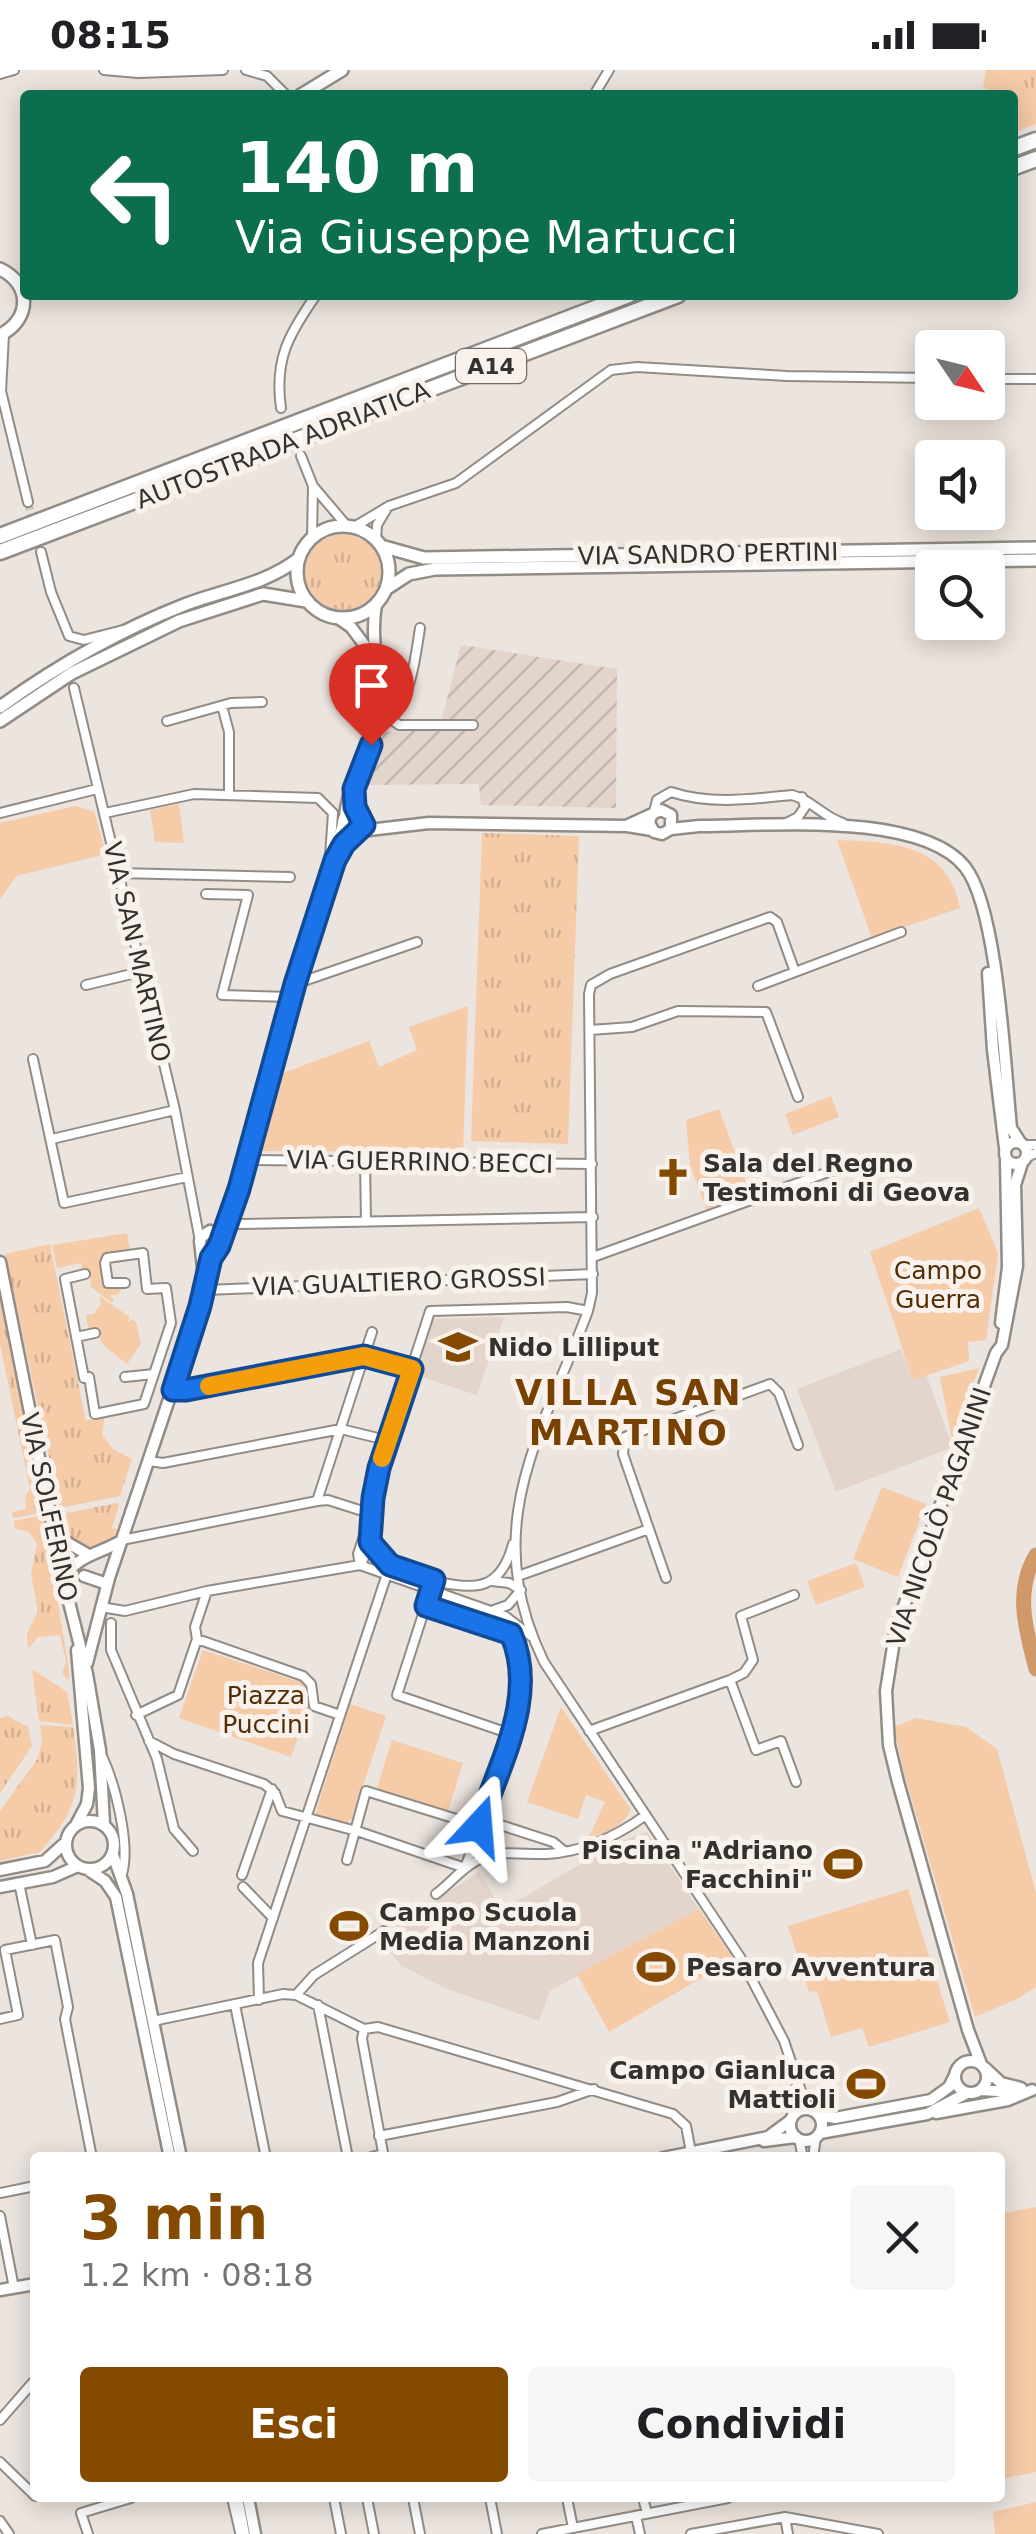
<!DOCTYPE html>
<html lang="it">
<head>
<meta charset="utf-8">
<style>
	:root { --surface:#fff; --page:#f6f6f6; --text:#202124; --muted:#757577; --accent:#844a00 }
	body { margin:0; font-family:"DejaVu Sans",sans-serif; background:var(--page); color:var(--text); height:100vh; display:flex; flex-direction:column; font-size:38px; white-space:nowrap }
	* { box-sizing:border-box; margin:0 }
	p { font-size:32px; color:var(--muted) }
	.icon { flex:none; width:55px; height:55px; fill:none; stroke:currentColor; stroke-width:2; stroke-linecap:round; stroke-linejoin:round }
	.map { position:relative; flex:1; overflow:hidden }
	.drawer { position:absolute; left:30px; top:2082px; width:975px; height:350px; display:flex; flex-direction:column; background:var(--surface); border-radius:10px; box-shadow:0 5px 25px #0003 }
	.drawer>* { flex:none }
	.banner { position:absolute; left:20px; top:20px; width:998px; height:210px; border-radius:10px; box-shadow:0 5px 25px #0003; background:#0b6e4f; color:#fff; overflow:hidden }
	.needle { width:65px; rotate:125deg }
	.buttons { position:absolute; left:915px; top:260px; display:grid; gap:20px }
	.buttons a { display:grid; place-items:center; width:90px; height:90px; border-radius:10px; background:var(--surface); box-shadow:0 5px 25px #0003; font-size:50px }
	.pin { position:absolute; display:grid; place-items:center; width:85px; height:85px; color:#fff; margin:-102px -42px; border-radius:50% 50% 50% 0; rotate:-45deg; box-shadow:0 0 10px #0007 }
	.pin .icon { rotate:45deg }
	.me { position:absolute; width:110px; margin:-55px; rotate:19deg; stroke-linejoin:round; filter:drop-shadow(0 0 8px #0008) }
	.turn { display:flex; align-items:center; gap:35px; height:210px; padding:0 50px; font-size:45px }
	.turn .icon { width:130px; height:130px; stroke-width:2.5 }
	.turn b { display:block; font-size:70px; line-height:85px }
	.round { display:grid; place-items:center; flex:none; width:105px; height:105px; border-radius:10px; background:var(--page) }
	.summary { display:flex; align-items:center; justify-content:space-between; height:170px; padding:0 50px }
	h1 { font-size:60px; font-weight:700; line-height:75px; color:var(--accent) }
	.cta { display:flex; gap:20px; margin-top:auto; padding:20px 50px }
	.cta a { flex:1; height:115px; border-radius:10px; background:var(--accent); color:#fff; font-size:40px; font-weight:700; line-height:115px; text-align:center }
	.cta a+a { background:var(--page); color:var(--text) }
	.status { display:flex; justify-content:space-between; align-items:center; height:70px; padding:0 50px; background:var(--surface); direction:ltr }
	.status svg { height:28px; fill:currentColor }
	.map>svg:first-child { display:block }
	.built { fill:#e3d5cb }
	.industrial { fill:url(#industrial-furrows) }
	.grass { fill:url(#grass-tufts) }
	.green { fill:#f5cba8 }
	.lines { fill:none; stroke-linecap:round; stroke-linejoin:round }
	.river { stroke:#cf996a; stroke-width:15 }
	.street-tunnel { stroke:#c7c0bb; stroke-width:8; stroke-dasharray:8 4; stroke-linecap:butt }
	.street-casing { stroke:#928c86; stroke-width:12 }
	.secondary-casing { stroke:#928c86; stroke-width:15 }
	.primary-casing { stroke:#928c86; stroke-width:16 }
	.highway-casing { stroke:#928c86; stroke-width:19 }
	.street { stroke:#fff; stroke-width:8 }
	.secondary { stroke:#fff; stroke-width:10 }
	.primary { stroke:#fff; stroke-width:11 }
	.highway { stroke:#fff; stroke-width:14 }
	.route-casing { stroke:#114b97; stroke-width:25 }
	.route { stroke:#1a73e8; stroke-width:18 }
	.slow { stroke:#f59e0b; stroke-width:18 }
	.labels { text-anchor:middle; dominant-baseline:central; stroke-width:10; stroke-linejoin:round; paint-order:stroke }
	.shield { fill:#f9f2ec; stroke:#6f6c68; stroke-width:2.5 }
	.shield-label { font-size:22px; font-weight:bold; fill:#34322f }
	.street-label { font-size:25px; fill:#34322f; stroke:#f9f2ec }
	.poi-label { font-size:25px; font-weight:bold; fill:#34322f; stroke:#f9f2ec; text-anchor:start }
	.park-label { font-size:25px; fill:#522e07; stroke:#f9f2ec }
	.district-label { font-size:35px; font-weight:bold; letter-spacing:2.5px; fill:#774201; stroke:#f9f2ec }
</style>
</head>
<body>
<div class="status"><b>08:15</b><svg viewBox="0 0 49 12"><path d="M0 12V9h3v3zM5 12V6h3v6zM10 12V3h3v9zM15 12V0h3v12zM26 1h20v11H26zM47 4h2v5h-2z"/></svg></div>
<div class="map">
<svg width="1036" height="2464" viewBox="0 0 1036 2464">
	<defs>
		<pattern id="industrial-furrows" width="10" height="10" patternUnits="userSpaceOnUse" patternTransform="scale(2.5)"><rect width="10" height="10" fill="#e3d5cb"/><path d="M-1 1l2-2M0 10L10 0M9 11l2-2" fill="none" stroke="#c3b7af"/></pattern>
		<pattern id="grass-tufts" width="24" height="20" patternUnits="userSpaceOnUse" patternTransform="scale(2.5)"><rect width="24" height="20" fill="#f5cba8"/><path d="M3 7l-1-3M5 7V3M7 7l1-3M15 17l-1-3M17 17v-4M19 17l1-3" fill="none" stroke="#d3af91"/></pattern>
	</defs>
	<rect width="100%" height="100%" fill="#ece4de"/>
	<path class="built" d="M 504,1247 L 477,1325 L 413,1304 L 431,1249 Z
		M 901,1279 L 913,1309 L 926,1305 L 953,1377 L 836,1422 L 797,1319 Z
		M 647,1762 L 699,1839 L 550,1921 L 539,1951 L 445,1918 L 402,1896 L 378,1868 L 479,1802 L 502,1840 L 594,1786 L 594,1781 Z"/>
	<path class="industrial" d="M 461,575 L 617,599 L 616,738 L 481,735 L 479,714 L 363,715 L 384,662 L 439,660 Z"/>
	<path class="grass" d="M 986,0 L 1036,0 L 1036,54 L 1013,63 L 1012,25 L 988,25 L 988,20 L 983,17 Z
		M305 502a38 38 0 1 1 76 0a38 38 0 1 1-76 0Z
		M 482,763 L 579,766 L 568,1074 L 471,1071 Z
		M 50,1174 L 86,1351 L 105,1345 L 102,1365 L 113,1379 L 132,1389 L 120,1426 L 60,1438 L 5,1184 Z
		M 0,1224 L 42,1443 L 13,1448 L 12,1442 L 26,1439 L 25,1427 L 30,1419 L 0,1274 Z
		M 117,1433 L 119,1435 L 112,1458 L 119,1460 L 113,1471 L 87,1483 L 64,1466 L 61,1444 Z
		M 43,1445 L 70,1606 L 68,1610 L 62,1604 L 66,1591 L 60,1565 L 38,1567 L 28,1579 L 27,1564 L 38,1541 L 31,1504 L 37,1474 L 29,1462 L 14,1458 L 14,1451 Z
		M 32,1599 L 67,1622 L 73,1655 L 39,1651 Z
		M 8,1646 L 28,1657 L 32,1676 L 0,1723 L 0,1648 Z
		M 40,1655 L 73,1657 C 82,1716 80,1737 40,1782 L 0,1791 L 0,1741 L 38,1688 L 42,1672 Z"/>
	<path class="green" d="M 179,734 L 184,773 L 155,772 L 150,740 Z
		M 75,736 L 94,741 L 106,784 L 16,806 L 0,830 L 0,753 Z
		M 837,770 C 891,772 948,773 960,838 L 872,868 Z
		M 468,936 L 463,1082 L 262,1081 L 283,1003 L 369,971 L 379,997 L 417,980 L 409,957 Z
		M 831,1026 L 839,1047 L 793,1065 L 785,1044 Z
		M 719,1039 L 750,1123 L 707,1140 L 690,1095 L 686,1050 Z
		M 979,1138 L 998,1183 L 986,1270 L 968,1272 L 969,1291 L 913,1310 L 870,1182 Z
		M 127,1163 L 130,1181 L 107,1185 L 107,1215 L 124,1215 L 117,1225 L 110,1225 L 114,1230 L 112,1233 L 91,1217 L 90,1207 L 82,1200 L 81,1193 L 57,1198 L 52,1175 Z
		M 99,1226 L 130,1247 L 127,1253 L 132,1249 L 136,1252 L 141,1274 L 127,1294 L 103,1275 L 96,1259 L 88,1258 L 86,1245 L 94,1244 L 101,1234 Z
		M 979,1298 L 952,1370 L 940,1307 Z
		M 882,1417 L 926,1434 L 898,1507 L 853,1489 Z
		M 856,1493 L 865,1517 L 816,1535 L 807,1511 Z
		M 203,1580 L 306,1614 L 309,1636 L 291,1687 L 179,1648 Z
		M 350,1634 L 386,1646 L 352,1749 L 346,1753 L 315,1745 Z
		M 561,1637 L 631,1740 C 622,1757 607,1763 589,1767 L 605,1732 L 586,1725 L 578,1749 L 527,1732 Z
		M 916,1648 L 966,1657 L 997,1679 L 1036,1823 L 1036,1917 L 1017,1929 L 975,1947 L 902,1696 L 894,1657 Z
		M 392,1670 L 463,1693 L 448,1741 L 377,1718 Z
		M 908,1819 L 950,1952 L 869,1977 L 862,1958 L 831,1967 L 817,1921 L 809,1922 L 788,1856 Z
		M 699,1839 L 734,1889 L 609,1962 L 577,1904 Z
		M 1036,2137 L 1036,2402 L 1000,2409 L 1000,2144 Z
		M 1036,2432 L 1036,2464 L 995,2464 L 993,2442 Z"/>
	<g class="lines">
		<path class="river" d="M 1036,1485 C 1014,1522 1026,1560 1036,1599"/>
		<path class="street-tunnel" d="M 28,432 L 41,482"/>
		<g class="street-casing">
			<path id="street" d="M 104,0 L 138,3 L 223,0
				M 246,0 L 267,6 L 286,25
				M 0,4 L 14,0
				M 594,25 L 609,0
				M 988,309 L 1036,309
				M 0,317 L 28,432
				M 1,322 L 4,264
				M 281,338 C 274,289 289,264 316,225
				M 301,386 L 313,416 L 347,456
				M 354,457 L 389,436 L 456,413 L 611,300 L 637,297 L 787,306 L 932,308
				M 312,467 L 313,416
				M 376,470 L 377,455 L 386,440
				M 41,482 L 51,522 L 69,566 L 84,570 L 123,560
				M 74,618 L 175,1040 L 200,1171
				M 222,636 L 229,662 L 229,725
				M 378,649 L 391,649 L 399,655 L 473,655
				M 391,649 C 412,623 415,590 420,558
				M 167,651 L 231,633 L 262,632
				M 654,742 L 657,730 L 671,722 C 710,735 752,729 792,725 C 812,730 823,747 843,753
				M 0,743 L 97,719
				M 105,743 L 194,724 L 318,728 L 333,743 L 330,786
				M 786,753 L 798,747 L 805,737 L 802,727
				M 117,803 L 290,807
				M 206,824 L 248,825 L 222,925 L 292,927
				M 795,902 L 777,852 L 770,847 L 610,904 L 591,915 L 589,924 L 592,1223 L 588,1241 C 541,1366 478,1456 544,1592 L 740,1887 L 784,1971 L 804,2030 L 812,2040
				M 295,914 L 417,872
				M 86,915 L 140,902
				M 758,916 L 901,862
				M 590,960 L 632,957 L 678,941 L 766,942 L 798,1027
				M 33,989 L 64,1133 L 187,1107
				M 52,1069 L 175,1040
				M 1025,1075 L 1036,1075
				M 1027,1087 L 1036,1083
				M 247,1090 L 592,1094
				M 365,1091 L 366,1152
				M 227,1151 L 239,1154 L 593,1147
				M 593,1187 L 845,1096
				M 85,1204 L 65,1209 L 84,1308 L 89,1307 L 95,1344 L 144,1334 L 171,1253 L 166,1218 L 147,1219 L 143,1183 L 107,1188 L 105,1193 L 108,1213 L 125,1213
				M 205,1220 L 593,1204
				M 76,1267 L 95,1263
				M 125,1307 L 154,1304
				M 173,1319 L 187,1320 L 364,1286 L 412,1299
				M 149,1391 L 163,1393 L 341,1359 L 382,1369
				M 317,1431 L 372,1262
				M 122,1470 L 317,1431 L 328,1430 L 372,1444
				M 370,1472 C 374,1481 382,1490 390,1495 C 410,1507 468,1523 488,1512 C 502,1505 509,1489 513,1474
				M 360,1495 C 378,1466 371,1429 380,1397 C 394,1345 414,1293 430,1241 L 567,1237 L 588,1241
				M 360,1495 L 358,1484 L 370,1448
				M 518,1506 L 649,1459
				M 666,1508 L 623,1384 L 625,1367 L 770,1314 L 779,1323 L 798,1375
				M 434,1510 L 397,1625 L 511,1664
				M 492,1511 L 509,1513 L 521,1520
				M 426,1536 L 511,1564
				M 101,1537 L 125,1541 L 207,1521 L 360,1495 L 505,1546 L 531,1566
				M 494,1540 L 508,1535 L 521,1520
				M 111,1553 L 111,1580 L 157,1689 L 174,1759 L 193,1781
				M 197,1569 L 303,1606 L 311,1614 L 314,1636 L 340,1645
				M 730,1610 L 744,1603 L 753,1590 L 741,1546 L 794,1525
				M 136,1645 L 178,1625 L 197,1569 L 195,1557 L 207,1521
				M 589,1661 L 730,1610 L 756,1680 L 781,1671 L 796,1712
				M 149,1671 L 174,1684 L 264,1714 L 275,1723 L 282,1741 L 360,1762 L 465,1798
				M 102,1686 C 115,1714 132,1778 121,1807
				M 482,1749 L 553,1772 L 564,1781
				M 347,1790 L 366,1721 L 479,1756
				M 465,1798 C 484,1743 533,1637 519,1582 C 515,1567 504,1554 493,1544
				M 242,1805 L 272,1719
				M 19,1813 L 32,1875
				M 243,1817 L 273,1848
				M 436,1824 C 452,1812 465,1794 485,1787 C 505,1780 526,1785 547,1784 C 583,1782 617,1766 646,1745
				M 296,1925 L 314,1905 L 384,1861
				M 259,1930 L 258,1893 L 390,1495
				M 235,1935 L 266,2088
				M 318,1935 L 348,2088
				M 0,1949 L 18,1945 L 5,1880 L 55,1870 L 68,1937 L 65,1949 L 92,2088
				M 153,1951 L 283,1924 L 296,1925 L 364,1959 L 378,1957 L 673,2044 L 686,2056 L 691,2082
				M 364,1959 L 362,1969 L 384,2088
				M 794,2045 L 796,2018
				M 379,2066 L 557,2032 L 594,2019
				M 799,2069 L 803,2088
				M 368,2088 L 383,2084
				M 813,2088 L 816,2067
				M 0,2123 L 35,2116
				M 0,2146 L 14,2218
				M 0,2350 L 35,2310
				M 0,2392 L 35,2426
				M 232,2428 L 240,2462
				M 334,2428 L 341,2464
				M 367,2428 L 374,2464
				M 413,2428 L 420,2464
				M 490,2428 L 497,2464
				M 567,2428 L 573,2458
				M 643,2428 L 647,2443
				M 636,2446 L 640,2464
				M 785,2447 L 788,2464
				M 0,2451 L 9,2464
				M 88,2464 L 81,2443 L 131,2428
				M 542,2464 L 728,2428
				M 691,2464 L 785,2447 L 878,2464"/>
		</g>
		<g class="secondary-casing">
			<path id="secondary" d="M 338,548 L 351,557 L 372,585
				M343 753a10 10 0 1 1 20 0a10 10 0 1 1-20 0Z
				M 345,747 C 347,714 372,684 377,651 C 383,612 369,574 376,534
				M 628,755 L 661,740 L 671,745 L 671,759 L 662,764 L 654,762 L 649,753 L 651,746
				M 671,759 L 699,756 C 766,756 920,741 965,797 C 998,838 1005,1000 1011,1058 L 1020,1072
				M 360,761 L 429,753 L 627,756 L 652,760
				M 988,903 L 993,980 L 1005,1078
				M1005 1083a11 11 0 1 1 22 0a11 11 0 1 1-22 0Z
				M 220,1172 L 239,1119 L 343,754
				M 201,1176 L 207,1181 L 214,1181 L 219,1168 L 210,1161 L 201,1167 L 200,1171 L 204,1207
				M 0,1192 L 63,1508 L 87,1604 L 100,1680 L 104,1754
				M 1001,1253 L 1008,1197 L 1006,1088
				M 54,1465 L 87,1484
				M 84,1506 L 107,1514
				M 63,1508 C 78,1485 99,1484 121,1471
				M 87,1593 L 109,1508 L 200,1237 L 214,1181
				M66 1775a24 24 0 1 1 48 0a24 24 0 1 1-48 0Z
				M 76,1755 L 87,1734 L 89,1718 L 77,1580
				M 113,1785 L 127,1824 L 181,2088
				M 87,1799 L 105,1811 L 116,1827 L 170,2088
				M 0,1800 L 45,1791 L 66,1772
				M 0,1817 L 53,1807 L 78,1796
				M955 2007a16 16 0 1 1 32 0a16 16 0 1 1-32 0Z
				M 981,1994 L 968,1960 L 898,1712 L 889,1675 L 886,1621 L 896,1558 L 996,1283 L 1002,1275 L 1017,1196 L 1015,1115 L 1022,1093
				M 985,1998 L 1001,2013 L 1021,2018
				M 981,2020 L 1014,2022
				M790 2055a16 16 0 1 1 32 0a16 16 0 1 1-32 0Z
				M 936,2043 L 1008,2030 L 1032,2020
				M 819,2045 L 835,2048 L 931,2030 L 949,2017 L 955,2005
				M 820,2063 L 927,2044 L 967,2023
				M 764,2071 L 796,2067
				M 663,2088 L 768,2067 L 791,2050
				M 0,2220 L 35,2214
				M 237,2428 L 244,2464
				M 248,2428 L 255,2464"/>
		</g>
		<g class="primary-casing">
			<path id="primary" d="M 301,25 L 342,0
				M 0,199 C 32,214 31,250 0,265
				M297 502a46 46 0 1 1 92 0a46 46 0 1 1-92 0Z
				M 381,476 L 424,488 L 1036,478
				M 386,519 L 409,504 L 435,499 L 1036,490
				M 0,637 C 57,596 118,561 184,535 C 223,520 264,515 298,489
				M 0,651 L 72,603 L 179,551 L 263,524 L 306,531"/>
		</g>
		<g class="highway-casing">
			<path id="highway" d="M 1012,79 L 1036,70
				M 1012,98 L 1036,89
				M 0,466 L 629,225
				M 0,482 L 678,225"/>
		</g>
		<use href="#street" class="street"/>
		<use href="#secondary" class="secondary"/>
		<use href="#primary" class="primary"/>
		<use href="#highway" class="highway"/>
	</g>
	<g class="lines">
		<g class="route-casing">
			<path id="route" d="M 371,675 L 354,719 L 355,737 L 364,755 L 344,774 L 335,790 L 295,914 L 239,1119 L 219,1176 L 211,1188 L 200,1236 L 173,1320 L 186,1320 L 364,1286 L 412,1299 L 379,1398 L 373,1428 L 370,1472 L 390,1495 L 434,1510 L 426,1536 L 511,1564 C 539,1627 498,1695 479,1756"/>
		</g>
		<use href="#route" class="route"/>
		<path class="slow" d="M 209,1316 L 364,1286 L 412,1299 L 382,1388"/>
	</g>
	<defs>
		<g id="church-bare" transform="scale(3)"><path d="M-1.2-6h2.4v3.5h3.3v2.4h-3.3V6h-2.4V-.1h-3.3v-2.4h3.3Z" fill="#844a00" stroke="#f9f2ec" stroke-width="2.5" paint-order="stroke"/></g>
		<g id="school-bare" transform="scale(3)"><path d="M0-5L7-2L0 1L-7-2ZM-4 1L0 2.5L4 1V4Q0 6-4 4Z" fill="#844a00" stroke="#f9f2ec" stroke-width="2.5" paint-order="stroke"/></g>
		<g id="stadium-bare" transform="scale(3)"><path d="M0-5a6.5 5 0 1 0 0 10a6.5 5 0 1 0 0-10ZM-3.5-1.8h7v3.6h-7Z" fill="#844a00" stroke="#f9f2ec" stroke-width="2.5" paint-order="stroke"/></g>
	</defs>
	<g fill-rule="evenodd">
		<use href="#church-bare" x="673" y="1107"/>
		<use href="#school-bare" x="458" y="1277"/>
		<use href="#stadium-bare" x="843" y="1794"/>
		<use href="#stadium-bare" x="349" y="1856"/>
		<use href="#stadium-bare" x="656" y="1897"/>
		<use href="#stadium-bare" x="866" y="2014"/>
	</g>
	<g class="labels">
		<rect class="shield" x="456" y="279" width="70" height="34" rx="8"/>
		<g class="shield-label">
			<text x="491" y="296">A14</text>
		</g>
		<g class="street-label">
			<text transform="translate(283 375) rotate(-21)">AUTOSTRADA ADRIATICA</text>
			<text transform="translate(708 484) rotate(-1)">VIA SANDRO PERTINI</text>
			<text transform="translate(137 882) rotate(77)">VIA SAN MARTINO</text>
			<text transform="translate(420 1092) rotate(1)">VIA GUERRINO BECCI</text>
			<text transform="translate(399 1212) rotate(-2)">VIA GUALTIERO GROSSI</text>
			<text transform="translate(49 1437) rotate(78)">VIA SOLFERINO</text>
			<text transform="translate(939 1447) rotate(-71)">VIA NICOLÒ PAGANINI</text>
		</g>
		<g class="poi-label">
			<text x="703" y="1093">Sala del Regno<tspan x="703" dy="29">Testimoni di Geova</tspan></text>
			<text x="488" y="1277">Nido Lilliput</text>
			<text x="813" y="1780" text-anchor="end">Piscina "Adriano<tspan x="813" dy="29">Facchini"</tspan></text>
			<text x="379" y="1842">Campo Scuola<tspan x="379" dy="29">Media Manzoni</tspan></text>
			<text x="686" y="1897">Pesaro Avventura</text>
			<text x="836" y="2000" text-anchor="end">Campo Gianluca<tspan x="836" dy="29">Mattioli</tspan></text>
		</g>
		<g class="park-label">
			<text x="938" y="1200">Campo<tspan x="938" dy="29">Guerra</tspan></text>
			<text x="266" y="1625">Piazza<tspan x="266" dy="29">Puccini</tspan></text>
		</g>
		<g class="district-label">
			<text x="629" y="1323">VILLA SAN<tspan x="629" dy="40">MARTINO</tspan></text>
		</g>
	</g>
</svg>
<div class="buttons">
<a><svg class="needle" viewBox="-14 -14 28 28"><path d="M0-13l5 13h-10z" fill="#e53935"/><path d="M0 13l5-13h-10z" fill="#757577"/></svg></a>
<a><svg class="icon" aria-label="sound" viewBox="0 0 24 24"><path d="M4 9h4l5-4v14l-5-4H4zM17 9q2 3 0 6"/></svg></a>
<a><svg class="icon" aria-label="search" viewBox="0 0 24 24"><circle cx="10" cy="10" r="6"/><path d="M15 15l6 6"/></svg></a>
</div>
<div class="pin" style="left:371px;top:675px;background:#d93025"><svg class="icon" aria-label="arrive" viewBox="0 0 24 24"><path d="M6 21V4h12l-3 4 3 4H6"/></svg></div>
<svg class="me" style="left:479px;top:1756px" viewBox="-20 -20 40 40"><path d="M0-17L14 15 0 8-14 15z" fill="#1a73e8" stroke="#fff" stroke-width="4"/></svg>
<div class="banner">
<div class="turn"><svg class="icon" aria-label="left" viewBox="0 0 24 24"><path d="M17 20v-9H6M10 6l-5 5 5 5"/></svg><div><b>140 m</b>Via Giuseppe Martucci</div></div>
</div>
<section class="drawer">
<div class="summary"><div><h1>3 min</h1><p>1.2 km · 08:18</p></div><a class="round"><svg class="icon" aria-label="close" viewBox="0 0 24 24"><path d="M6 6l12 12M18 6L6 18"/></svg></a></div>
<div class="cta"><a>Esci</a><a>Condividi</a></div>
</section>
</div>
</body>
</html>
